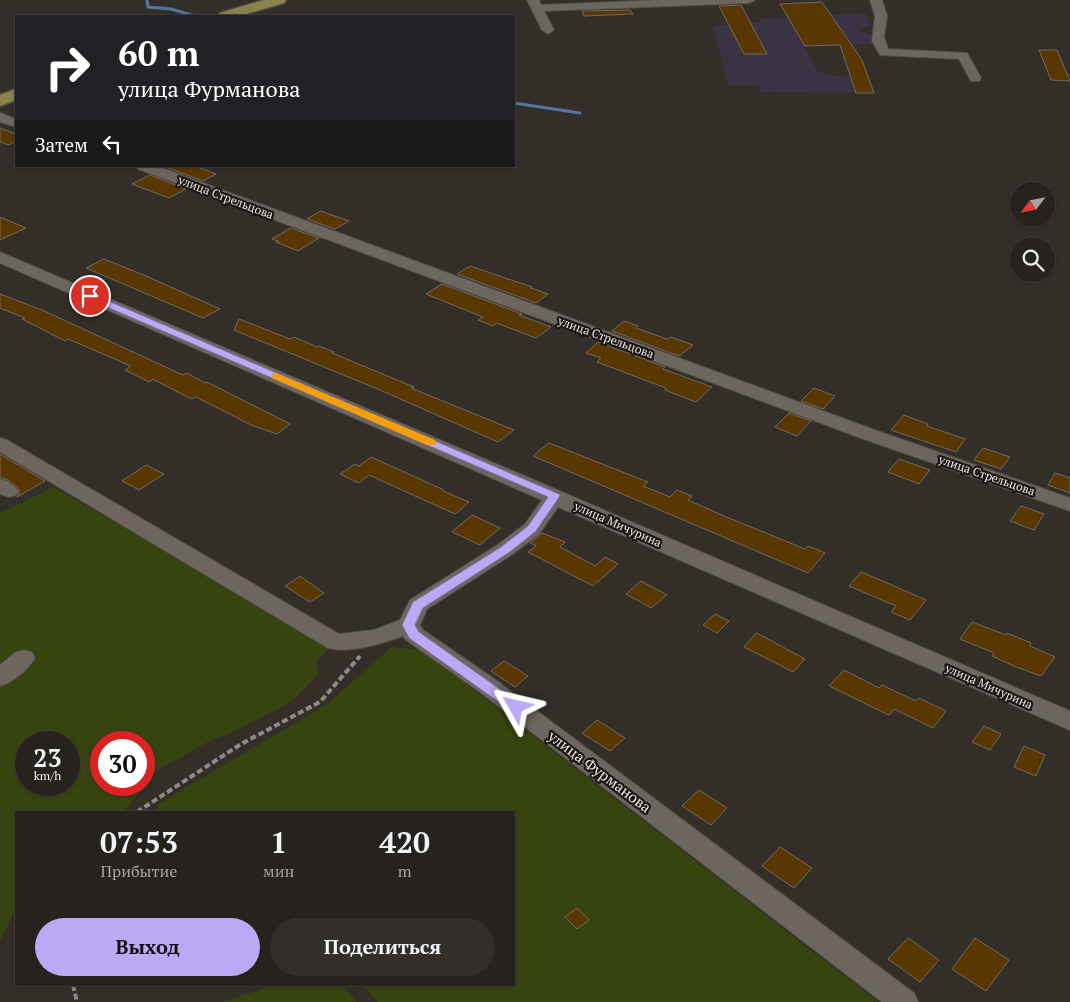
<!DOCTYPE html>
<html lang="ru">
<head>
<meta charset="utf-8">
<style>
	:root { --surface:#26221e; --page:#322f2b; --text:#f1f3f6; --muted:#a4a4a4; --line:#423f3c; --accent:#bca9f5 }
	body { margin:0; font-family:"PT Serif",serif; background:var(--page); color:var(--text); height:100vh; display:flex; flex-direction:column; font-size:19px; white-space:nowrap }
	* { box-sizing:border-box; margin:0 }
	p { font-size:16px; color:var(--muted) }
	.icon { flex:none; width:28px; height:28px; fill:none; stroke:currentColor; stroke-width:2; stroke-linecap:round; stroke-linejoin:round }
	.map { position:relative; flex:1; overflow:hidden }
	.panel { position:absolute; left:15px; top:811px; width:500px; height:175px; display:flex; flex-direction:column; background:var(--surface); border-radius:0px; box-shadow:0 1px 4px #0004,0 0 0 1px var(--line) }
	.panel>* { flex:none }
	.guide { position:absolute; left:15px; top:15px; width:500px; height:152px; border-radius:0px; box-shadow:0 1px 4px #0004,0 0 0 1px var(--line); background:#202124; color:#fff; overflow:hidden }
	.needle { width:32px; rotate:238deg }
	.tools { position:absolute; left:1010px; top:182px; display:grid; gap:10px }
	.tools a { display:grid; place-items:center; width:45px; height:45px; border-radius:50%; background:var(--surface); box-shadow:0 1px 4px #0004,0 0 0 1px var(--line); font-size:25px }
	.speed { position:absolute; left:15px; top:731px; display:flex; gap:10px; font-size:25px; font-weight:700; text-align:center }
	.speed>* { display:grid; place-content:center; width:65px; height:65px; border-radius:50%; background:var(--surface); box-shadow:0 1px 4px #0004,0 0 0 1px var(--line); line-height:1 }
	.speed small { font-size:12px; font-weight:400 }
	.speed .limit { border:8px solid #d22; background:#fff; color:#111 }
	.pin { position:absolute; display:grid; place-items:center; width:42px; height:42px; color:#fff; margin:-21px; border:2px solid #fff; border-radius:50%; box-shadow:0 1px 5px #0007 }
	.me { position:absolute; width:55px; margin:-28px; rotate:307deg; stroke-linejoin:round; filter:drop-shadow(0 0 4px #0008) }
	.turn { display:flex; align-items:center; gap:18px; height:105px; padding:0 20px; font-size:22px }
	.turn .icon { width:65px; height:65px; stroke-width:2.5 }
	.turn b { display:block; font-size:35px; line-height:42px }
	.then { display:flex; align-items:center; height:48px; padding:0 20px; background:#0003; gap:10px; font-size:19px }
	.eta { display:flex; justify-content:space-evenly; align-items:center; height:85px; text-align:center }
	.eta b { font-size:30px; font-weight:800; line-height:35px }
	.action { display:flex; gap:10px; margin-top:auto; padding:10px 20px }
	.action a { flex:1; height:58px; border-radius:30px; background:var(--accent); color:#111; font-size:20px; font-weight:800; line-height:58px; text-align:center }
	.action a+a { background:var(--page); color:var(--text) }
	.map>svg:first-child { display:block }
	.industrial { fill:#3a3343 }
	.green { fill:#37440f; fill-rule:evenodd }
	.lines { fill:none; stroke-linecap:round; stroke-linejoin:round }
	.stream { stroke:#5675a2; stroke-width:3 }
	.building { fill:#593700; stroke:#716b64 }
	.minor-casing { stroke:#514d47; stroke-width:2 }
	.major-casing { stroke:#514d47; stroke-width:3 }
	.path { stroke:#8e8a85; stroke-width:4; stroke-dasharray:6 3; stroke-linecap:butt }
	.minor { fill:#6c665f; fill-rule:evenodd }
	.major { fill:#87834b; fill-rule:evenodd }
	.route { fill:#bca9f5; stroke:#7a6e9f }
	.slow { fill:#f59e0b }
	.labels { text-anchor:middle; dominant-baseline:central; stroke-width:4.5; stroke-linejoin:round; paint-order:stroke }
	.street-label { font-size:12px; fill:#ece9e5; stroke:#191714 }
	.near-street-label { font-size:15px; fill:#ece9e5; stroke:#191714 }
</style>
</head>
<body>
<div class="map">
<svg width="1070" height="1002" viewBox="0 0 1070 1002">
	<rect width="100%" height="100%" fill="#332e28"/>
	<path class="industrial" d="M 866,13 L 870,26 L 860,28 L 861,31 L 872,35 L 872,44 L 804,46 L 817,71 L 835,76 L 861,77 L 873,86 L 876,93 L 760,92 L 758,85 L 728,85 L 713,26 L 760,22 L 758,19 Z"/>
	<path class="green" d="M 53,487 L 332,645 L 316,661 L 318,675 L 292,701 L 233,732 L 210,741 L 157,770 L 126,809 L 118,812 L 16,812 L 16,907 L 0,942 L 0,513 ZM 26,742 L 69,742 L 69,785 L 26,785 ZM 101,742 L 144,742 L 144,785 L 101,785 Z
		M 392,647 L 422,650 L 878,1002 L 378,1002 L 363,985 L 514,985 L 514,812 L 158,812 L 158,804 L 326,705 Z
		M 274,985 L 342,985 L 357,1002 L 223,1002 Z"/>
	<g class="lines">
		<path class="stream" d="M 147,0 L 148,7 L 171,9 L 195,16
			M 514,103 L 580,113"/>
	</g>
	<path class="building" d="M 822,2 L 862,60 L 874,93 L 856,93 L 840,45 L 805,46 L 780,4 Z
		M 741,5 L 767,54 L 744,54 L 719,6 Z
		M 630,10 L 633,14 L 584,16 L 582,11 Z
		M 1039,50 L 1057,50 L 1070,81 L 1051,80 Z
		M 0,128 L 16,134 L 16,141 L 9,145 L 0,142 Z
		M 168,166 L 195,166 L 216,174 L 203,181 L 166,167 Z
		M 150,175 L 186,189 L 169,198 L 132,184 Z
		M 320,211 L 349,221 L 335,229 L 307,219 Z
		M 0,217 L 26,228 L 0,240 Z
		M 291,228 L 319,238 L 298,251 L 276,242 L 278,241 L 272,239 Z
		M 104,259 L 146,276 L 220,309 L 203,318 L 86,268 Z
		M 470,266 L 532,287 L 531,288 L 548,294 L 536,303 L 457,274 Z
		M 442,284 L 522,314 L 519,315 L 551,327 L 536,338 L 496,323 L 493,326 L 478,320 L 483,317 L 426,294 Z
		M 0,294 L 42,310 L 183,375 L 187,373 L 205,383 L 207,382 L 290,424 L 277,434 L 251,425 L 196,397 L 191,399 L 153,379 L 149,382 L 125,370 L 131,366 L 68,339 L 65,341 L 22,319 L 25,318 L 0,308 Z
		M 239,319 L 290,339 L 294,337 L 317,347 L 319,346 L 334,352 L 332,353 L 414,387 L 411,388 L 514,430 L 498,442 L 380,390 L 234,330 Z
		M 624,321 L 638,326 L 636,328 L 667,339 L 671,337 L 693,345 L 679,356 L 612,331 Z
		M 598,342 L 665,367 L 663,369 L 712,387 L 696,402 L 665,390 L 666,388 L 597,362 L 601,358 L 586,353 Z
		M 814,388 L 835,396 L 823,409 L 801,401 Z
		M 789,413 L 811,421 L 797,436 L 775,427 Z
		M 904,415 L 928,424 L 927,426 L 965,439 L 956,452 L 891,430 Z
		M 549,443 L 648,482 L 643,486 L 670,497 L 677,490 L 692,496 L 688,500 L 724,516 L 805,549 L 808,546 L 825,553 L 808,573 L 533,456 Z
		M 983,448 L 1010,457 L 1001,469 L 974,460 Z
		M 0,454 L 45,481 L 17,497 L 20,490 L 8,480 L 0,477 Z
		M 371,457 L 444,490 L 443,491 L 469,502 L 455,514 L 369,475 L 359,483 L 340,474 L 355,464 L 359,466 Z
		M 899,459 L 930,470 L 919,484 L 888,472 Z
		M 146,465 L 164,474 L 139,490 L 122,481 Z
		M 1055,473 L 1070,478 L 1070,493 L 1048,485 Z
		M 1021,506 L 1044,514 L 1034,530 L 1010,521 Z
		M 472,515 L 500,528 L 480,545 L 452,532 Z
		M 542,533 L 565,542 L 560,547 L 595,566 L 605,557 L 618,564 L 593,586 L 528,552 L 536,546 L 530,543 Z
		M 861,572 L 885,582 L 926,600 L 910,620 L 891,612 L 896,606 L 849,586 Z
		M 300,576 L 324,593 L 310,602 L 285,586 Z
		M 641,581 L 667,595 L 651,608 L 626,594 Z
		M 715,614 L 729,621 L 717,633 L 703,625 Z
		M 972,622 L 1006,635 L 1007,633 L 1031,643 L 1030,646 L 1055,657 L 1041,676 L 1016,667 L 992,656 L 994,653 L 960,639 Z
		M 756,633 L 770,640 L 805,659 L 793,672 L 744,647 Z
		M 504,661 L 528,676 L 515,687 L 491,671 Z
		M 844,670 L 879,688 L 882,685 L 916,701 L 919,698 L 946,711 L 933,728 L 894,709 L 889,715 L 829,686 Z
		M 597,720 L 625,738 L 610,751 L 582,733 Z
		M 984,726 L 1001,734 L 990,750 L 972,742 Z
		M 1024,746 L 1045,755 L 1036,776 L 1014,767 Z
		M 699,790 L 727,808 L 711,825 L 682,806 Z
		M 780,847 L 812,868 L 794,888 L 762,866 Z
		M 577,908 L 589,920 L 577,929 L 565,917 Z
		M 908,938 L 939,960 L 920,982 L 888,959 Z
		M 975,938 L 1009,960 L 986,991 L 952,969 Z"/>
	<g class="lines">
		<g class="minor-casing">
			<path id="minor" d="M 527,0 L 539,0 L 541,5 L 660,0 L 755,0 L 749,3 L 544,11 L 554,30 L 548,34 L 542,30 Z
				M 870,0 L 882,0 L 887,16 L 884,37 L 888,49 L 967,53 L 981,78 L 979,81 L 971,81 L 959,59 L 880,55 L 872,41 L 875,16 Z
				M 0,113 L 16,119 L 16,127 L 0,122 Z
				M 136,166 L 157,166 L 872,429 L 1070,498 L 1070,511 L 858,437 L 138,169 Z
				M 0,252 L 562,492 L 1070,711 L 1070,730 L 558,507 L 539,534 L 513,554 L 427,609 L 420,625 L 423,630 L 493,678 L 914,993 L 918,1002 L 882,1002 L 477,690 L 406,640 L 403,636 C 383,643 350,654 328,648 L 0,452 L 0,438 L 7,440 L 339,634 L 374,630 L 400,620 L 410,600 L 499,544 L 525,524 L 542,500 L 0,263 Z
				M 0,479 L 7,481 L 19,491 L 16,495 L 9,497 L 0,494 Z
				M 24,650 L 32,652 L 35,658 C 28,670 13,682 0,686 L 0,665 L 16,652 Z"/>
		</g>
		<g class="major-casing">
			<path id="major" d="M 264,0 L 286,0 L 284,3 L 239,16 L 218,16 L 220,13 Z
				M 16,89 L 16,100 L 0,106 L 0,95 Z"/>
		</g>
		<path class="path" d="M 137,812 L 241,744 L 320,702 L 360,656
			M 73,985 L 77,1002"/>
		<use href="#minor" class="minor"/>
		<use href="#major" class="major"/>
	</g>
	<path class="route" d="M 90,293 L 559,494 L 560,496 L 536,531 L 510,552 L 423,608 L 415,625 L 419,632 L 521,704 L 523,707 L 521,711 L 511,711 L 409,638 L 402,625 L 413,602 L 501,547 L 528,526 L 548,497 L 86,298 L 86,294 Z"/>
	<path class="slow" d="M 276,373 L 435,440 L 436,443 L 435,445 L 427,445 L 272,378 L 272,374 Z"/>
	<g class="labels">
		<g class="street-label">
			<text transform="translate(226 197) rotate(21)">улица Стрельцова</text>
			<text transform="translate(606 337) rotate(20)">улица Стрельцова</text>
			<text transform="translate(987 475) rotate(19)">улица Стрельцова</text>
			<text transform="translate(618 524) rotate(24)">улица Мичурина</text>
			<text transform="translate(989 686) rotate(24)">улица Мичурина</text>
		</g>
		<g class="near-street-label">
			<text transform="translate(600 771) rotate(37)">улица Фурманова</text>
		</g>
	</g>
</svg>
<div class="tools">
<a><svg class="needle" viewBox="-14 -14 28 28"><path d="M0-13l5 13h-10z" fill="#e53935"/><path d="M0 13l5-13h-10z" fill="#a4a4a4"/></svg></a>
<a><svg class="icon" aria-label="search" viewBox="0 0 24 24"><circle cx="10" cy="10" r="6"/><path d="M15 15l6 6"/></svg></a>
</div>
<div class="speed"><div>23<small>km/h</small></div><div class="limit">30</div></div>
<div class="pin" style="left:90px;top:296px;background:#d93025"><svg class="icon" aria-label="arrive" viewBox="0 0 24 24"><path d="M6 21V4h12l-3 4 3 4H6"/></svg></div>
<svg class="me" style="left:516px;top:707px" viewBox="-20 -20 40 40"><path d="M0-17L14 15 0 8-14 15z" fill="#bca9f5" stroke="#fff" stroke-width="4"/></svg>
<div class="guide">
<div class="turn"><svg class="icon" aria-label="right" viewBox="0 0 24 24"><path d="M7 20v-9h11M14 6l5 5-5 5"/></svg><div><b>60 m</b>улица Фурманова</div></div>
<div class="then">Затем<svg class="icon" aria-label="left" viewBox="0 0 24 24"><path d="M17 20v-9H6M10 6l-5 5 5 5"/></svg></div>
</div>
<section class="panel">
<div class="eta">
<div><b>07:53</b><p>Прибытие</p></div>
<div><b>1</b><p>мин</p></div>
<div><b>420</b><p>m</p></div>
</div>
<div class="action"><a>Выход</a><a>Поделиться</a></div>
</section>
</div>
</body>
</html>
